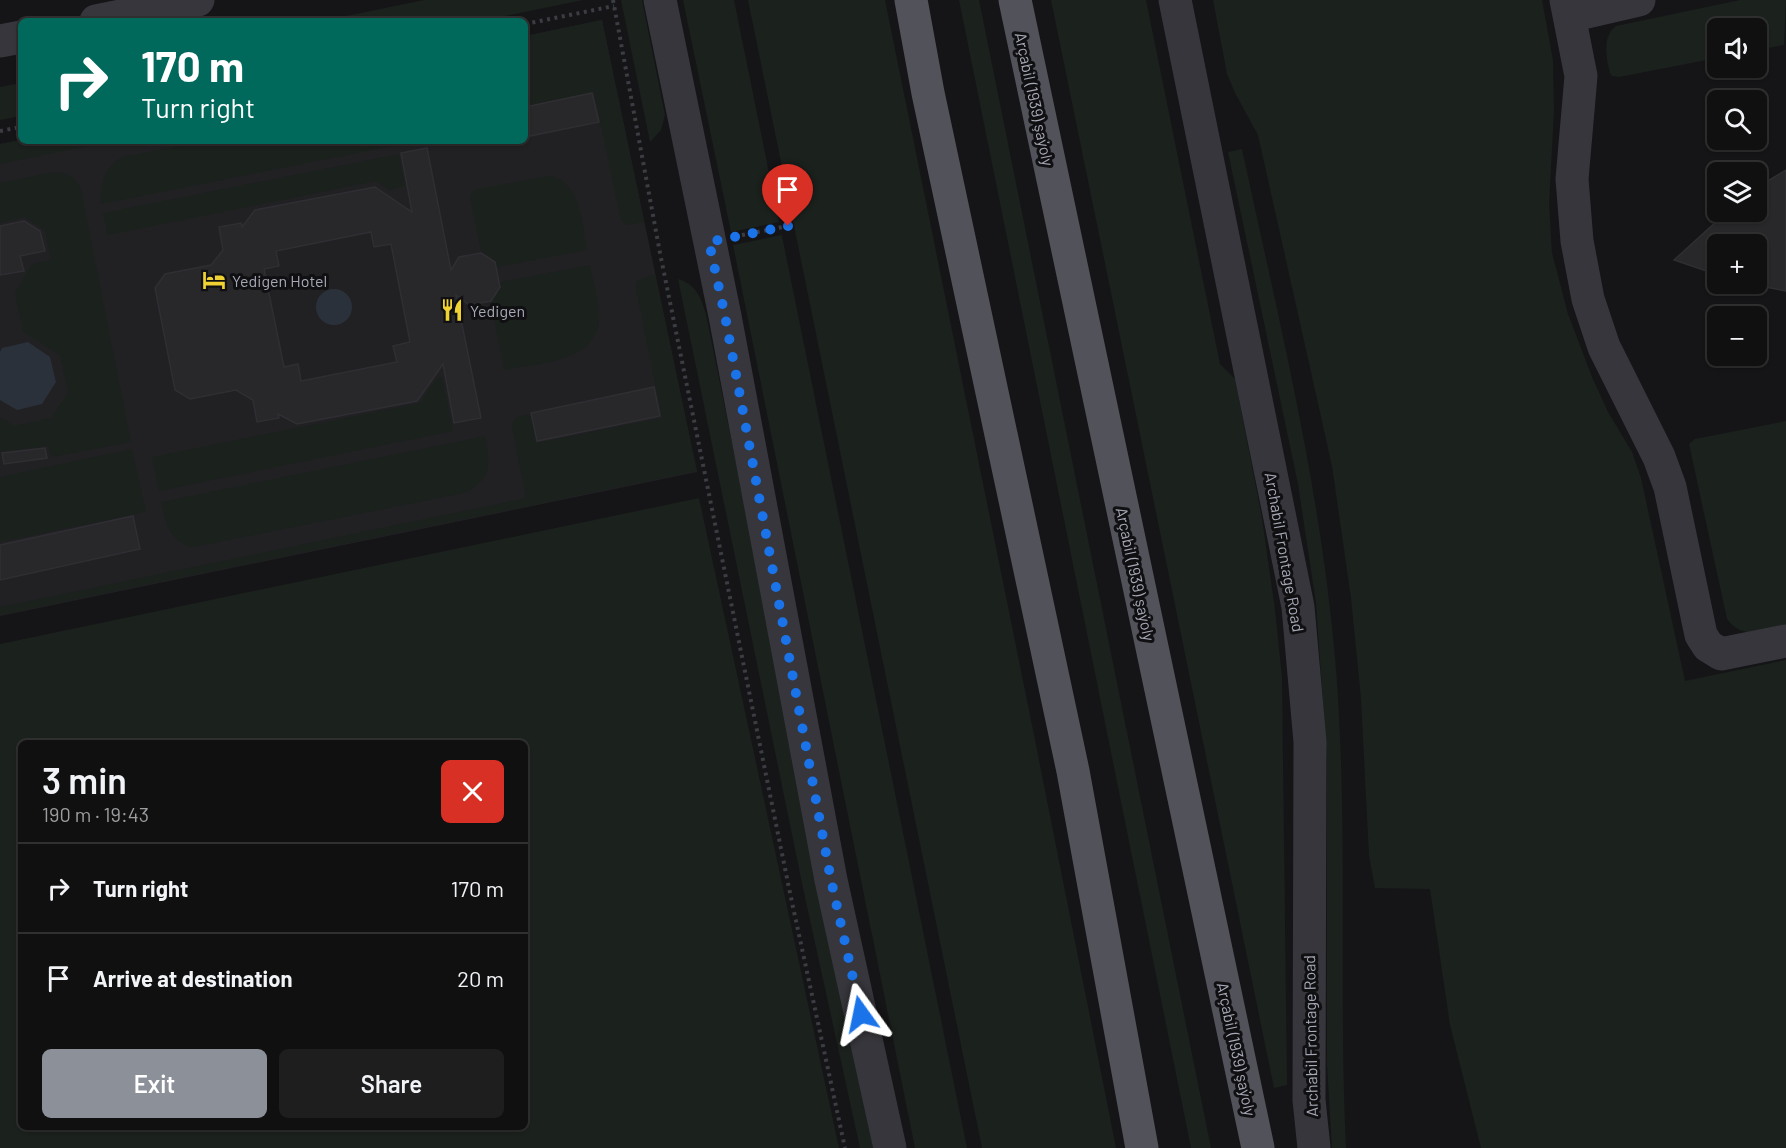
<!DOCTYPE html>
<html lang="en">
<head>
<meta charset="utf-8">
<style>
	:root { --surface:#101011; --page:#1e1e1f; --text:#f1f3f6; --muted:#9c9d9f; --line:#303031; --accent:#8c9099 }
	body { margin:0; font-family:Barlow,sans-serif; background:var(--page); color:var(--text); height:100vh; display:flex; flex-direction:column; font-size:22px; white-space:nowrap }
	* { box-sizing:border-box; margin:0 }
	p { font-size:20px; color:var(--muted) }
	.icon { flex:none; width:33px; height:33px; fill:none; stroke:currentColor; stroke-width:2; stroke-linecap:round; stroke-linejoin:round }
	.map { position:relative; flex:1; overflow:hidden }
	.sheet { position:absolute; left:18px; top:740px; width:510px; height:390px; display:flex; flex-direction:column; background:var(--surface); border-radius:9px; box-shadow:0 2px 4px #0004,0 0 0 2px var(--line) }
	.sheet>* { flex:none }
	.banner { position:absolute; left:18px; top:18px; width:510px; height:126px; border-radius:9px; box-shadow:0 2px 4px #0004,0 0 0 2px var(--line); background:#00695c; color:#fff; overflow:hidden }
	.buttons { position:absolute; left:1707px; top:18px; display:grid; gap:12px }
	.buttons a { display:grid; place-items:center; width:60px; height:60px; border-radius:9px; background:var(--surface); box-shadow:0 2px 4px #0004,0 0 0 2px var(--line); font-size:30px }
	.pin { position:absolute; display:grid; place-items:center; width:51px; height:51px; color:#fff; margin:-62px -26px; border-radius:50% 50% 50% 0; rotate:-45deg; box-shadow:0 0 6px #0007 }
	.pin .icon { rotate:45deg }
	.me { position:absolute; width:66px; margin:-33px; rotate:348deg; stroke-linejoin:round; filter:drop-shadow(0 0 4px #0008) }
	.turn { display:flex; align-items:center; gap:21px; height:126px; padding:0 24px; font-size:27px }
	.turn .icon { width:78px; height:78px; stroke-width:2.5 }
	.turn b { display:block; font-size:42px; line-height:51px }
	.round { display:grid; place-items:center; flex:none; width:63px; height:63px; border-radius:9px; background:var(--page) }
	.headline { display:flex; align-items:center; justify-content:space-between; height:102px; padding:0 24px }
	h1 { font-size:36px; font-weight:600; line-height:45px }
	.primary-button { display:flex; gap:12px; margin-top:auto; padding:12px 24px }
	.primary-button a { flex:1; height:69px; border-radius:9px; background:var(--accent); color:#fff; font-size:24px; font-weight:600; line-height:69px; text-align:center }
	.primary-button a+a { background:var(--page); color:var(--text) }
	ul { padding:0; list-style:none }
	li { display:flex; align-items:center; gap:18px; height:90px; padding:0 24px; border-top:2px solid var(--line) }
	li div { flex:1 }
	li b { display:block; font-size:22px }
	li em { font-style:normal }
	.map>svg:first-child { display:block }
	.built { fill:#212124 }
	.green { fill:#1b211d; fill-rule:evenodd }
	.water { fill:#2b313a }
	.building { fill:#28282b; stroke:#2f2f33; stroke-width:1.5; fill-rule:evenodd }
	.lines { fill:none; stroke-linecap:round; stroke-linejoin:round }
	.path { stroke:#3c3d43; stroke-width:4; stroke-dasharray:3 4.5; stroke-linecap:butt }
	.minor { stroke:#36363c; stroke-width:33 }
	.major { stroke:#52525b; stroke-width:33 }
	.route { stroke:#1a73e8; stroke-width:10; stroke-dasharray:0 18 }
	.labels { text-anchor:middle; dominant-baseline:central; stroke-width:6; stroke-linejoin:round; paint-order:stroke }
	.street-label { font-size:16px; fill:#a7a9b7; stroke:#101012 }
	.poi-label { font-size:16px; fill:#a7a9b7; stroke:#101012; text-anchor:start }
</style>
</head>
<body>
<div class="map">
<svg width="1786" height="1148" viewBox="0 0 1786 1148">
	<rect width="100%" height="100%" fill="#151517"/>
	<path class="built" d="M 602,20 L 697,472 L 0,616 L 0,144 L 21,140 L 525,141 L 525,36 Z"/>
	<path class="green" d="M 424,0 L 583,0 L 481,21 L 322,21 Z
		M 621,0 L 642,0 L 665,115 L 661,130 L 650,142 Z
		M 683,0 L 734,0 L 779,222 L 731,232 Z
		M 748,0 L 885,0 L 1033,730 L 1116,1148 L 982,1148 Z
		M 959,0 L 979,0 L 1211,1148 L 1191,1148 Z
		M 1051,0 L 1146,0 L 1220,364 L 1235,379 L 1262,518 L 1275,610 L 1282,677 L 1287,1085 L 1274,1088 Z
		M 1213,0 L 1542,0 L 1553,60 L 1554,111 L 1549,204 L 1552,253 L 1568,314 L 1592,377 L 1608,412 L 1632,452 L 1641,478 L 1685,681 L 1786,660 L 1786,1148 L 1481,1148 L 1450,1025 L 1430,889 L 1375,888 L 1369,856 L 1361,699 L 1351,598 L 1332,466 L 1258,135 L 1235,93 L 1227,74 Z
		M 1740,0 L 1786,0 L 1784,45 L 1757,50 L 1756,28 L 1718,28 L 1717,58 L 1619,77 L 1612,76 L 1610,73 C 1606,58 1602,36 1616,26 Z
		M 602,20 L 644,222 L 627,225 L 621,221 L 594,92 L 525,106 L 525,36 Z
		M 21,83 L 21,116 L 0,120 L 0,87 Z
		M 21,140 L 21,141 L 112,141 L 0,164 L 0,144 Z
		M 204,141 L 418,141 L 101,204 C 100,184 104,166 123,157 Z
		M 1242,149 C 1278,317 1320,485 1335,657 C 1349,820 1338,984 1346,1148 L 1332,1148 L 1327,1065 L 1327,761 L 1316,603 L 1298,484 L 1228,152 Z
		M 399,154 L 405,186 L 389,190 L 376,181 L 108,235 L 103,213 Z
		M 62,172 L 74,178 L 81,189 L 131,442 L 51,457 L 48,446 L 0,452 L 0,417 L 14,426 L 51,418 L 68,392 L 60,355 L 23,332 L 15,293 L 32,264 L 51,260 L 45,230 L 25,217 L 0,223 L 0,183 L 49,173 Z
		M 552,176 C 582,186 582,224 587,250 L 497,267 L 496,261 L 481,251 L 470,199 L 471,193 L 477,189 L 542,177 Z
		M 782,235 L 782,236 L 967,1148 L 915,1148 L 733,245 Z
		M 590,265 C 593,282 600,302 599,320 C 597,362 536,364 504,370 L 491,302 L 501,287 L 500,282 Z
		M 655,274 L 697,471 L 0,615 L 0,607 L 526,498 L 513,432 L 512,424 L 516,417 L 530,414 L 537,443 L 662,418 L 636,289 L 637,281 Z
		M 678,279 C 696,284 701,298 706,314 L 821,884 L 877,1148 L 860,1148 L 803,888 Z
		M 442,377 L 453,431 L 159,491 L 152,457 L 420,403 L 437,378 Z
		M 1786,421 L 1786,625 C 1763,630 1743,641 1727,619 L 1689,444 L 1695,439 Z
		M 485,436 C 491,462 492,480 464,493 L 194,547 C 170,544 165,521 161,502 Z
		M 132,449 L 146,512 L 0,542 L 0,477 Z
		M 699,498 L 839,1148 L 0,1148 L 0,644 ZM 21,742 L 525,742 L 525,1126 L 21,1126 Z"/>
	<path class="water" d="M316 307a18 18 0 1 1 36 0a18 18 0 1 1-36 0Z
		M 28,342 L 50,357 L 56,382 L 42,404 L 17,410 L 0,400 L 0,352 L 2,348 Z"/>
	<path class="building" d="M 592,93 L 599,122 L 525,137 L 525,107 Z
		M 427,148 L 451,270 L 459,257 L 481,253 L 495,262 L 500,287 L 491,301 L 469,305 L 456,295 L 481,418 L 454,423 L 443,364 L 417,401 L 297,424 L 278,414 L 279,418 L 257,422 L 253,400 L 236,390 L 190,399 L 175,390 L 155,288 L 165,274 L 211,265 L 223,250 L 219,227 L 241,223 L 242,227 L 255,210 L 375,187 L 412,212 L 401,153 ZM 371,232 L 374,247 L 391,244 L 410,342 L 393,346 L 397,362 L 301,381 L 298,364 L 284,367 L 264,269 L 279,266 L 276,251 Z
		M 1786,170 L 1786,291 L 1750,284 L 1756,284 L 1756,244 L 1718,244 L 1718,275 L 1674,260 L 1727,212 L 1756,212 L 1756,188 Z
		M 24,221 L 40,231 L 45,251 L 20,256 L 24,271 L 0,275 L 0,226 Z
		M 654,387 L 660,416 L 537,441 L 531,413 Z
		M 45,448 L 47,458 L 4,464 L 2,453 Z
		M 133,516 L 140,549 L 0,580 L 0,545 Z"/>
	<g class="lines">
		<path class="path" d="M 613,0 L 660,253 L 790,893 L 845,1148
			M 525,24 L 614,6
			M 0,131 L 21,127
			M 742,235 L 788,226"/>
		<path class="minor" d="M 660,0 L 725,316 L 831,880 L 890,1148
			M 1175,0 L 1298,607 L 1310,742 L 1309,1100 L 1314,1148
			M 1566,0 L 1581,76 L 1572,179 L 1577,241 L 1588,299 L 1604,347 L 1659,457 L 1670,487 L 1701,635 L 1708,646 L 1721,654 L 1786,641
			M 1570,16 L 1639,0
			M 96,21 L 198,0
			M 0,41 L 21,37"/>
		<path class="major" d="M 911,0 L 928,93 L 1073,771 L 1142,1148
			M 1015,0 L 1258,1148"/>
	</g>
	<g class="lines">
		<path class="route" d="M 788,226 L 709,242 L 725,316 L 831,880 L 861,1014"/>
	</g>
	<defs>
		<g id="hotel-bare" transform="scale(1.8)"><path d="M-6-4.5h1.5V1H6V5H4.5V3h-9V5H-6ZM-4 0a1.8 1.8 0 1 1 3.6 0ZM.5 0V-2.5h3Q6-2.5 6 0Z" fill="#f0d233" stroke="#101012" stroke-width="2.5" paint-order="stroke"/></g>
		<g id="restaurant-bare" transform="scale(1.8)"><path d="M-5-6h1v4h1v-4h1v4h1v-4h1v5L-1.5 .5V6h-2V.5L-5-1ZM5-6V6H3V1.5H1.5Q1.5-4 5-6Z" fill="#f0d233" stroke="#101012" stroke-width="2.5" paint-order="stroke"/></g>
	</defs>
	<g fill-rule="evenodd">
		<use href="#hotel-bare" x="214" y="280"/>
		<use href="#restaurant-bare" x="452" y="310"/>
	</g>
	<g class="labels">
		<g class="street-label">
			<text transform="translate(1035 99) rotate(78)">Arçabil (1939) şaýoly</text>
			<text transform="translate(1285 552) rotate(80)">Archabil Frontage Road</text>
			<text transform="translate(1136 574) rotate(78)">Arçabil (1939) şaýoly</text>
			<text transform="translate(1310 1036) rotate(-91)">Archabil Frontage Road</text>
			<text transform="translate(1237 1049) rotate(78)">Arçabil (1939) şaýoly</text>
		</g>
		<g class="poi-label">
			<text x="232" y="280">Yedigen Hotel</text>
			<text x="470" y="310">Yedigen</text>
		</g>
	</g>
</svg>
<div class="buttons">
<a><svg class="icon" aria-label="sound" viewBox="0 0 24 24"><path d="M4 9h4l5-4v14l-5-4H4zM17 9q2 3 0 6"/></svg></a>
<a><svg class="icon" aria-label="search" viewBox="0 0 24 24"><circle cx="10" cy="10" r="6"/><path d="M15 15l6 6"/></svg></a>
<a><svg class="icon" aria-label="layers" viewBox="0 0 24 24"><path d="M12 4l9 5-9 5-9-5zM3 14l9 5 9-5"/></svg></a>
<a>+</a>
<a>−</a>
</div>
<div class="pin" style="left:788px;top:226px;background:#d93025"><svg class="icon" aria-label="arrive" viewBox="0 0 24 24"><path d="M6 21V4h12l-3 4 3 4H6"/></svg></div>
<svg class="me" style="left:861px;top:1014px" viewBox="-20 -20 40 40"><path d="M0-17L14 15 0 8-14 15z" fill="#1a73e8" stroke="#fff" stroke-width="4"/></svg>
<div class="banner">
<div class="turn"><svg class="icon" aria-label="right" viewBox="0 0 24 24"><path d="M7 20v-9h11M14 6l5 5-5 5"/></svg><div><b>170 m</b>Turn right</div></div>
</div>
<section class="sheet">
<div class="headline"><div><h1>3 min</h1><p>190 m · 19:43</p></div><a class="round" style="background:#d93025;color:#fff"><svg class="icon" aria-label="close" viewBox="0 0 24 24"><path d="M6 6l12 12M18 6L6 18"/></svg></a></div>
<ul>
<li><svg class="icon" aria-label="right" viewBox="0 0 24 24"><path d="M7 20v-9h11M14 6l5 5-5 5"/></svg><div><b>Turn right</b></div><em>170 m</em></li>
<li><svg class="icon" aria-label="arrive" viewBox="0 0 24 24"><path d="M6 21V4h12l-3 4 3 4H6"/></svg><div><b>Arrive at destination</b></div><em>20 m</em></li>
</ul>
<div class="primary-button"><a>Exit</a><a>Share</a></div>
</section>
</div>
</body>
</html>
